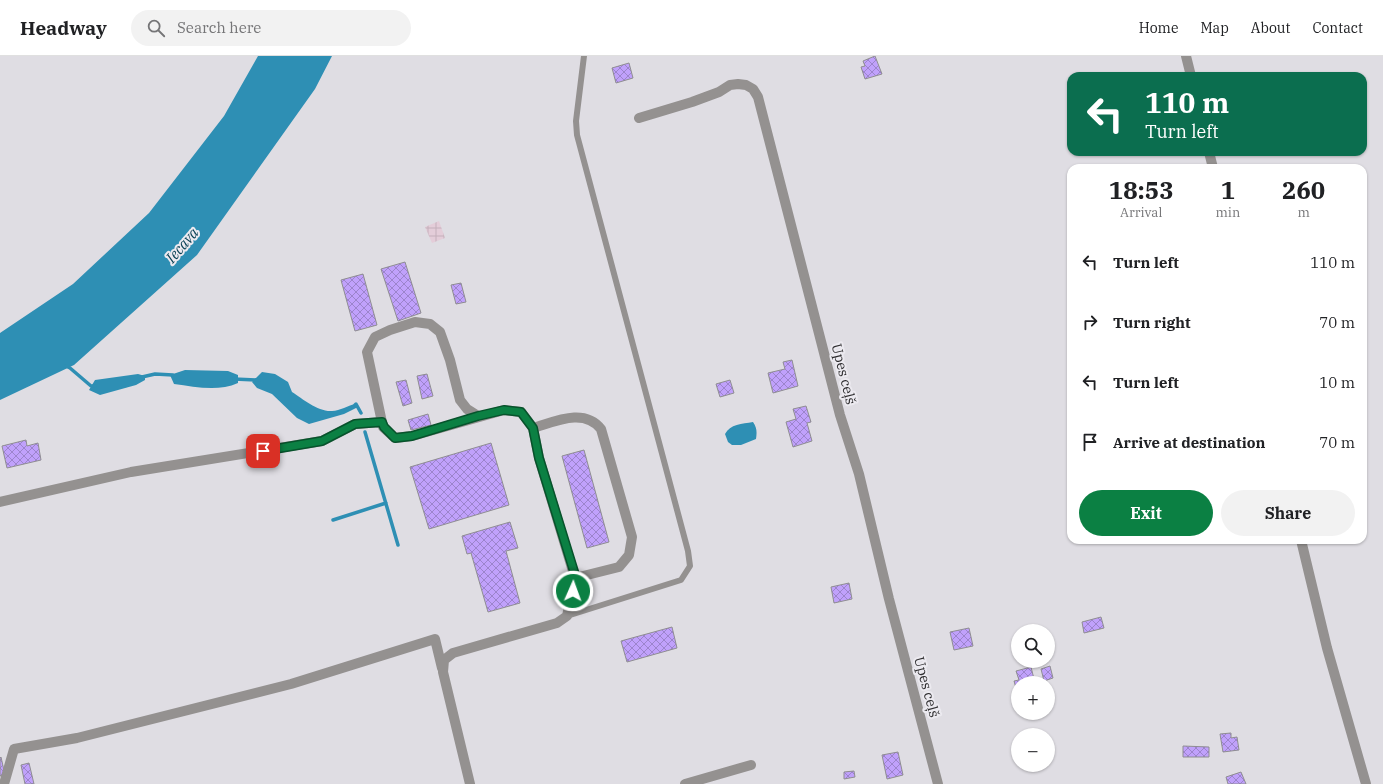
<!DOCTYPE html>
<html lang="en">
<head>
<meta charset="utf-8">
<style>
	:root { --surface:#fff; --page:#f2f2f2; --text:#202124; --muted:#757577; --line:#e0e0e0; --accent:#0b8043 }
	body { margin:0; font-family:"IBM Plex Serif",serif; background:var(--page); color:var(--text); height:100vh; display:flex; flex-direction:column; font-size:15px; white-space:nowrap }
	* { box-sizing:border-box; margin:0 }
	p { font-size:13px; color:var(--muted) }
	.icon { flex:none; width:22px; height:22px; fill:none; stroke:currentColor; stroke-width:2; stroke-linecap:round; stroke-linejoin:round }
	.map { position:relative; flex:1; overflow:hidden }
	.panel { position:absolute; left:1067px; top:108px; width:300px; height:380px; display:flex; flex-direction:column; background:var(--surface); border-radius:12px; box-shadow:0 1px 3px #0004 }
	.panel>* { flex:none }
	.top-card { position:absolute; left:1067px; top:16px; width:300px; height:84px; border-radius:12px; box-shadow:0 1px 3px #0004; background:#0b6e4f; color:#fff; overflow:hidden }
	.fabs { position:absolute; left:1011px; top:568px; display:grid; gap:8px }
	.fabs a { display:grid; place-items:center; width:44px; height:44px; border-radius:50%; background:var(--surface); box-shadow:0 1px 3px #0004; font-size:20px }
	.pin { position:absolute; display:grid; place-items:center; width:34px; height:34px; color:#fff; margin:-17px; border-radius:8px; box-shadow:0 2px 6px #0006 }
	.me { position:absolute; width:44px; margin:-22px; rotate:2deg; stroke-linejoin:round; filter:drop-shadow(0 0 3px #0008) }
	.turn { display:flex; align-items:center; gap:14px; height:84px; padding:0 12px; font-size:18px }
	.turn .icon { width:52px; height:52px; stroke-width:2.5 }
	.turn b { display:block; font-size:28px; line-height:34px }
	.eta { display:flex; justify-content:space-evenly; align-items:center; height:68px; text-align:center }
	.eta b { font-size:24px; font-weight:700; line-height:28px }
	.action { display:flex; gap:8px; margin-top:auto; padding:8px 12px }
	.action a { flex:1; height:46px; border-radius:24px; background:var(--accent); color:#fff; font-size:16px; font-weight:700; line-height:46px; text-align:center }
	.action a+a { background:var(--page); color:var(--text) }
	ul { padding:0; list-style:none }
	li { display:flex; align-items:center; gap:12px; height:60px; padding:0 12px }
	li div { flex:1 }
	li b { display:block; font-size:15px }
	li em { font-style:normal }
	header { display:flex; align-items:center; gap:24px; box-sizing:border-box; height:56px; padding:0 20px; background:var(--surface); border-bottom:1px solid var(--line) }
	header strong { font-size:19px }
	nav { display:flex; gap:22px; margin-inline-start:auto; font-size:14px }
	.search { width:280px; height:36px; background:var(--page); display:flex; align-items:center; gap:10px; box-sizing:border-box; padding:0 14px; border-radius:22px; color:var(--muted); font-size:15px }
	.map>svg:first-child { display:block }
	.industrial { fill:url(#industrial-grid) }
	.water { fill:#2e8fb4 }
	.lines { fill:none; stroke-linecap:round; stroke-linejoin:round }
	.stream { stroke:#2e8fb4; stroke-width:3.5 }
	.building { fill:url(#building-cross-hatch); stroke:#8f8d92 }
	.service { stroke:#949190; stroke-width:6 }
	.minor { stroke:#949190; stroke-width:10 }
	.route-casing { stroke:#07532c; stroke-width:10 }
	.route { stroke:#0b8043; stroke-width:7 }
	.labels { text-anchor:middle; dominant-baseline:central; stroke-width:4; stroke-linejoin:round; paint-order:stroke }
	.street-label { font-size:14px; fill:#2f2e30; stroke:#eceaf0 }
	.water-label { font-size:15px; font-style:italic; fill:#053e52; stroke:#eceaf0 }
</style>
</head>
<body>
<header>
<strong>Headway</strong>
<div class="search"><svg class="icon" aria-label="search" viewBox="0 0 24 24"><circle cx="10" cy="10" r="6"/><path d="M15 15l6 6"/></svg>Search here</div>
<nav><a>Home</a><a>Map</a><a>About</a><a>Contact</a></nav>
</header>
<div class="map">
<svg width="1383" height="728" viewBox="0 0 1383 728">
	<defs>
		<pattern id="industrial-grid" width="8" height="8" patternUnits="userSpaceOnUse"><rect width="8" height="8" fill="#e4cdd9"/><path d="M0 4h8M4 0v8" fill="none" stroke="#c4b0bb"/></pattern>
		<pattern id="building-cross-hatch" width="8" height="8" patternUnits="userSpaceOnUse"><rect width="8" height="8" fill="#c0a1fb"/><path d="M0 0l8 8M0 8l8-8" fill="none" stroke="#9c84cc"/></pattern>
	</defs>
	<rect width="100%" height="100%" fill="#dfdde3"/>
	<path class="industrial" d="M 439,165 L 445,182 L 432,187 L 425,171 Z"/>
	<path class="water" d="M 258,0 L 332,0 L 315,33 L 197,199 L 74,309 L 0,344 L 0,277 L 73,228 L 149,157 L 224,60 Z
		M 185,314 L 228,315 L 238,319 L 238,327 C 218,336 196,331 174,328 L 170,319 Z
		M 262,316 L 275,318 L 288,326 L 292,336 C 303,343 318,356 332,355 C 340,355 348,349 356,348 L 358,351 L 344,358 L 309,368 L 297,362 L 272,338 L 257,332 L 252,326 Z
		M 138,318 L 145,320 L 145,324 L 136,329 L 100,339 L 89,334 L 95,324 Z
		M 753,366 C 757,372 757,376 756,383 L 741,389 L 732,389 L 728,386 L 725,378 C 730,368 742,368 753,366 Z"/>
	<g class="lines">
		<path class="stream" d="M 66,310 L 70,312 L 91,330 L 95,330
			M 142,321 L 155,318 L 173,319
			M 234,323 L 259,324
			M 355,349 L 356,348 L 361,357
			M 365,376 L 398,489
			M 333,464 L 386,447"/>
	</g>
	<path class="building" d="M 875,0 L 882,18 L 865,23 L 861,11 L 865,10 L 863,5 Z
		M 629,7 L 633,22 L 616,27 L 612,12 Z
		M 405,206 L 421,257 L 398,265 L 381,213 Z
		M 363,218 L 377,269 L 355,275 L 341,224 Z
		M 461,227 L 466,246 L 456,248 L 451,229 Z
		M 792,304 L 798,330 L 773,337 L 768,317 L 785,313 L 783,306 Z
		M 427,318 L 433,340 L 422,343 L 417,320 Z
		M 406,324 L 412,347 L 403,350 L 396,326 Z
		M 730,324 L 734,337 L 720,341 L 716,328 Z
		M 806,350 L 811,366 L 807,367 L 812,385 L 793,391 L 786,366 L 796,363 L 793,353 Z
		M 428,358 L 431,369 L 411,374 L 408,364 Z
		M 26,384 L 27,390 L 38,387 L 41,404 L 7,412 L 2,390 Z
		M 491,387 L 509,449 L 429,473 L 410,411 Z
		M 584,394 L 609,486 L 587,492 L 562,400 Z
		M 510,466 L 518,492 L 506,495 L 520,547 L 488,556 L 471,497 L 467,498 L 462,480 Z
		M 849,527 L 852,543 L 834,547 L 831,531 Z
		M 1101,561 L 1104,572 L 1084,577 L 1082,566 Z
		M 672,571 L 677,592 L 627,606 L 621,585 Z
		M 969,572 L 973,590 L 954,594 L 950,576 Z
		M 1050,610 L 1053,622 L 1044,625 L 1041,613 Z
		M 1031,611 L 1035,627 L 1018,627 L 1018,631 L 1016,632 L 1014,625 L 1019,624 L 1016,615 Z
		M 1231,677 L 1231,682 L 1237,681 L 1239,694 L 1223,696 L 1220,678 Z
		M 1183,690 L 1209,691 L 1209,701 L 1183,701 Z
		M 898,696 L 903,719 L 887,723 L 882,699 Z
		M 1,701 L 5,719 L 0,720 L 0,702 Z
		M 29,707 L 34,728 L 25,728 L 21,709 Z
		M 854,715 L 855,721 L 844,723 L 844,716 Z
		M 1241,716 L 1246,728 L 1228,728 L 1226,721 Z"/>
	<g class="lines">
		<path class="service" d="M 567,560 L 681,524 L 690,510 L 688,495 L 577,79 L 576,65 L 584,0"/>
		<path class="minor" d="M 1186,0 L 1191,20
			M 639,62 L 692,46 L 719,36 L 730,29 L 738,28 L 746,29 L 753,33 L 758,41 L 840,359 L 859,418 L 889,543 L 938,728
			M 1209,96 L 1213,112
			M 533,372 C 554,366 584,351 601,373 L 632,481 L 629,499 L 619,511 L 575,522
			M 0,446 L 131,416 L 322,385 L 355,368 L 382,366
			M 1301,484 L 1327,592 L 1366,728
			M 4,728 L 14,693 L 77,682 L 291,628 L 435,583 L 442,612
			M 470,728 L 443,616 L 444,604 L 453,597 L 557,567 L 567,560 L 575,522 L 539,402 L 533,372 L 521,356 L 504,354 L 412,380 L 395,382 L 383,371 L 367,296 L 375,281 L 390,274 L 415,266 L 430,268 L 440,276 L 450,304 L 460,344 L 467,353 L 478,360
			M 685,728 L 751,709"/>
	</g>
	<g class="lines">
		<g class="route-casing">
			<path id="route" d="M 263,395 L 322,385 L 355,368 L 382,366 L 384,371 L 395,382 L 412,380 L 478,360 L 504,354 L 521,356 L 533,372 L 539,402 L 576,522 L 573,535"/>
		</g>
		<use href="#route" class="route"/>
	</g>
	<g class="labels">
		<g class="street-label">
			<text transform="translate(844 318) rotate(76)">Upes ceļš</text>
			<text transform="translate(927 631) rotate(75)">Upes ceļš</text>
		</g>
		<g class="water-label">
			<text transform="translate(182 189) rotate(-49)">Iecava</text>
		</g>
	</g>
</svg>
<div class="fabs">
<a><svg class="icon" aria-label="search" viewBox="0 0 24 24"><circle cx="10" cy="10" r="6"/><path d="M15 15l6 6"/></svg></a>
<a>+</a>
<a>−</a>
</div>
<div class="pin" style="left:263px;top:395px;background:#d93025"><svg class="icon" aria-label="arrive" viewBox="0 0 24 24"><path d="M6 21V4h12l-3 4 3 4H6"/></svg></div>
<svg class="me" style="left:573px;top:535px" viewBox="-20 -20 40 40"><circle r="17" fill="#0b8043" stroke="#fff" stroke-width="3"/><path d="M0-11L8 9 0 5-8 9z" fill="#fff"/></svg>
<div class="top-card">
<div class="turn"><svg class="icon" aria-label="left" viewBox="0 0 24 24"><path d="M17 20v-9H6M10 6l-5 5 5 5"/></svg><div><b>110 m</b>Turn left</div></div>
</div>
<section class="panel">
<div class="eta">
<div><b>18:53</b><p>Arrival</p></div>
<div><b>1</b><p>min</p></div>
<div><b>260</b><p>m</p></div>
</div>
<ul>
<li><svg class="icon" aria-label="left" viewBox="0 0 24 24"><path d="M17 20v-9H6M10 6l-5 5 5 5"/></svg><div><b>Turn left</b></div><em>110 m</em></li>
<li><svg class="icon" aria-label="right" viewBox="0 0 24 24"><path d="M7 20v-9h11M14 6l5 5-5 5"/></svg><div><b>Turn right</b></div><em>70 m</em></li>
<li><svg class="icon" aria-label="left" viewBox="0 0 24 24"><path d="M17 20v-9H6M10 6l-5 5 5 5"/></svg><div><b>Turn left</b></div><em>10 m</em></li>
<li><svg class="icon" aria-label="arrive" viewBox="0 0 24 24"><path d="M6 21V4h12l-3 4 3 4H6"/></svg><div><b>Arrive at destination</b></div><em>70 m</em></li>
</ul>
<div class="action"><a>Exit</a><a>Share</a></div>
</section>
</div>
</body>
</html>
